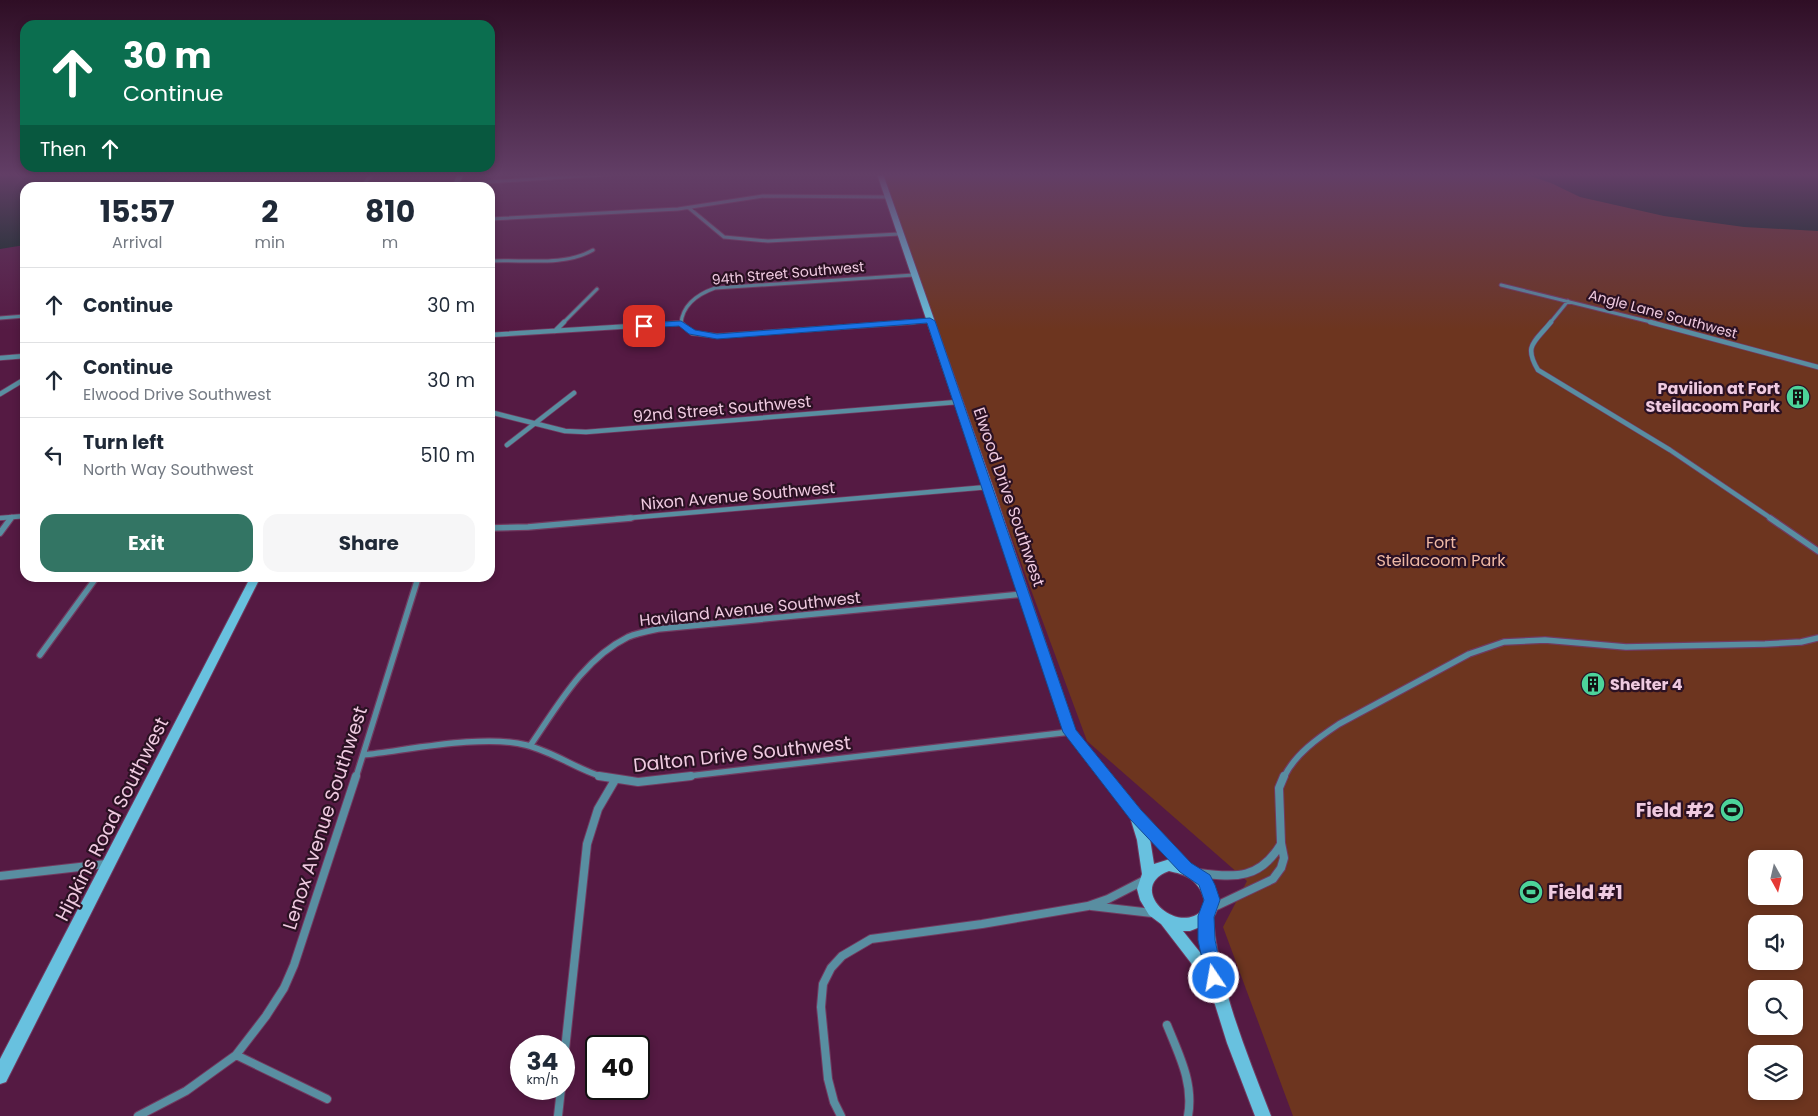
<!DOCTYPE html>
<html lang="en">
<head>
<meta charset="utf-8">
<style>
	:root { --surface:#fff; --page:#f6f6f7; --text:#1f2937; --muted:#747a83; --line:#e0e1e3; --accent:#337564 }
	body { margin:0; font-family:Poppins,sans-serif; background:var(--page); color:var(--text); height:100vh; display:flex; flex-direction:column; font-size:19px; white-space:nowrap }
	* { box-sizing:border-box; margin:0 }
	p { font-size:16px; color:var(--muted) }
	.icon { flex:none; width:28px; height:28px; fill:none; stroke:currentColor; stroke-width:2; stroke-linecap:round; stroke-linejoin:round }
	.map { position:relative; flex:1; overflow:hidden }
	.drawer { position:absolute; left:20px; top:182px; width:475px; height:400px; display:flex; flex-direction:column; background:var(--surface); border-radius:15px; box-shadow:0 2px 8px #0003 }
	.drawer>* { flex:none }
	.guide { position:absolute; left:20px; top:20px; width:475px; height:152px; border-radius:15px; box-shadow:0 2px 8px #0003; background:#0b6e4f; color:#fff; overflow:hidden }
	.needle { width:32px; rotate:172deg }
	.buttons { position:absolute; left:1748px; top:850px; display:grid; gap:10px }
	.buttons a { display:grid; place-items:center; width:55px; height:55px; border-radius:10px; background:var(--surface); box-shadow:0 2px 8px #0003; font-size:25px }
	.speed { position:absolute; left:510px; top:1035px; display:flex; gap:10px; font-size:25px; font-weight:700; text-align:center }
	.speed>* { display:grid; place-content:center; width:65px; height:65px; border-radius:50%; background:var(--surface); box-shadow:0 2px 8px #0003; line-height:1 }
	.speed small { font-size:12px; font-weight:400 }
	.speed .limit { border:2px solid #111; border-radius:8px; background:#fff; color:#111 }
	.pin { position:absolute; display:grid; place-items:center; width:42px; height:42px; color:#fff; margin:-21px; border-radius:10px; box-shadow:0 2px 8px #0006 }
	.me { position:absolute; width:55px; margin:-28px; rotate:348deg; stroke-linejoin:round; filter:drop-shadow(0 0 4px #0008) }
	.turn { display:flex; align-items:center; gap:18px; height:105px; padding:0 20px; font-size:22px }
	.turn .icon { width:65px; height:65px; stroke-width:2.5 }
	.turn b { display:block; font-size:35px; line-height:42px }
	.then { display:flex; align-items:center; height:48px; padding:0 20px; background:#0003; gap:10px; font-size:19px }
	.eta { display:flex; justify-content:space-evenly; align-items:center; height:85px; text-align:center }
	.eta b { font-size:30px; font-weight:700; line-height:35px }
	.action { display:flex; gap:10px; margin-top:auto; padding:10px 20px }
	.action a { flex:1; height:58px; border-radius:15px; background:var(--accent); color:#fff; font-size:20px; font-weight:700; line-height:58px; text-align:center }
	.action a+a { background:var(--page); color:var(--text) }
	ul { padding:0; list-style:none }
	li { display:flex; align-items:center; gap:15px; height:75px; padding:0 20px; border-top:1px solid var(--line) }
	li div { flex:1 }
	li b { display:block; font-size:19px }
	li em { font-style:normal }
	.map>svg:first-child { display:block }
	.green { fill:#6d351f; fill-rule:evenodd }
	.water { fill:#012c1b }
	.lines { fill:none; stroke-linecap:round; stroke-linejoin:round }
	.street-far3-casing { stroke:#713a5f; stroke-width:5 }
	.street-far2-casing { stroke:#713a5f; stroke-width:6 }
	.street-far1-casing { stroke:#713a5f; stroke-width:8 }
	.street-casing { stroke:#713a5f; stroke-width:10 }
	.secondary-casing { stroke:#713a5f; stroke-width:2 }
	.street-far3 { stroke:#598ea1; stroke-width:3 }
	.street-far2 { stroke:#598ea1; stroke-width:4.5 }
	.street-far1 { stroke:#598ea1; stroke-width:5.5 }
	.street { stroke:#598ea1; stroke-width:8 }
	.secondary { fill:#68c1df; fill-rule:evenodd }
	.wall { fill:#7e2965 }
	.building { fill:#8a3a72; stroke:#9a5184 }
	.route { fill:#1a73e8; stroke:#114b97 }
	.labels { text-anchor:middle; dominant-baseline:central; stroke-width:4.5; stroke-linejoin:round; paint-order:stroke }
	.far-street-label { font-size:14px; fill:#efcae0; stroke:#2b1123 }
	.poi-label { font-size:16px; font-weight:bold; fill:#efcae0; stroke:#2b1123; text-anchor:end }
	.street-label { font-size:16px; fill:#efcae0; stroke:#2b1123 }
	.park-label { font-size:16px; fill:#eeb8a4; stroke:#2b1123 }
	.near-street-label { font-size:19px; fill:#efcae0; stroke:#2b1123 }
	.near-poi-label { font-size:19px; font-weight:bold; fill:#efcae0; stroke:#2b1123; text-anchor:end }
</style>
</head>
<body>
<div class="map">
<svg width="1818" height="1116" viewBox="0 0 1818 1116">
	<rect width="100%" height="100%" fill="#551a43"/>
	<path class="green" d="M 877,174 L 1818,174 L 1818,1116 L 1293,1116 L 1223,927 L 1247,881 L 1087,741 ZM 1756,859 L 1794,859 L 1794,896 L 1756,896 ZM 1756,924 L 1794,924 L 1794,961 L 1756,961 ZM 1756,989 L 1794,989 L 1794,1026 L 1756,1026 ZM 1756,1054 L 1794,1054 L 1794,1091 L 1756,1091 Z"/>
	<path class="water" d="M 0,174 L 175,174 L 157,187 L 25,188 L 25,245 L 0,249 Z
		M 1524,174 L 1818,174 L 1818,231 L 1744,227 L 1664,216 L 1580,197 L 1551,183 Z"/>
	<g class="lines">
		<g class="street-far3-casing">
			<path id="street-far3" d="M 456,184 L 611,174
				M 361,188 L 372,174
				M 689,208 L 724,237 L 768,241 L 899,234
				M 490,219 L 678,209 L 763,196 L 888,197
				M 490,261 C 522,259 564,267 593,250
				M 1501,285 L 1655,323
				M 0,318 L 25,316
				M 563,323 L 597,289
				M 674,323 L 681,323
				M 681,323 C 683,304 698,294 715,288 L 914,275
				M 896,323 L 931,321
				M 1550,323 L 1568,301"/>
		</g>
		<g class="street-far2-casing">
			<path id="street-far2" d="M 1551,322 C 1535,342 1523,345 1538,370 L 1670,450 L 1772,519
				M 1650,322 L 1818,367
				M 681,323 L 692,333 L 717,336 L 914,322
				M 555,331 L 564,322
				M 490,335 L 681,323
				M 0,358 L 25,356
				M 0,394 L 25,379
				M 490,412 L 565,431 L 586,432 L 958,402
				M 507,445 L 574,393
				M 0,518 L 25,516
				M 10,519 L 12,517
				M 616,519 L 988,487"/>
		</g>
		<g class="street-far1-casing">
			<path id="street-far1" d="M 1770,518 L 1818,551
				M 490,528 L 528,527 L 631,518
				M 0,533 L 11,518
				M 40,655 L 96,578
				M 530,746 C 557,707 583,659 628,637 C 637,633 648,631 658,629 L 1024,594
				M 363,755 C 409,750 483,734 526,745 C 554,752 576,769 603,777
				M 356,777 L 418,578
				M 680,777 L 1070,732
				M 1284,777 C 1295,754 1318,738 1339,724 L 1469,654 L 1504,642 L 1545,640 L 1626,647 L 1765,644 L 1801,642 L 1818,638"/>
		</g>
		<g class="street-casing">
			<path id="street" d="M 599,776 L 638,782 L 691,776
				M 1199,873 C 1236,878 1260,879 1281,844
				M 0,876 L 106,864
				M 1091,906 L 1152,913
				M 1212,908 L 1273,879 L 1281,868 L 1284,858 L 1281,843 L 1279,788 L 1284,776
				M 1167,1025 C 1179,1055 1194,1083 1188,1116
				M 236,1055 L 327,1099
				M 564,1059 L 587,844 L 598,809 L 615,780
				M 138,1116 L 186,1091 L 236,1055 L 266,1016 L 284,988 L 294,965 L 356,776
				M 558,1116 L 561,1089
				M 841,1116 L 834,1102 L 828,1079 L 821,1007 L 823,984 L 831,968 L 842,956 L 871,939 L 982,924 L 1088,906 L 1108,899 L 1143,881"/>
		</g>
		<g class="secondary-casing">
			<path id="secondary" d="M 458,174 L 464,174 L 457,188 L 451,188 Z
				M 877,174 L 883,174 L 993,487 L 1075,730 L 1140,810 L 1192,866 C 1211,875 1227,898 1213,918 C 1219,988 1246,1051 1271,1116 L 1255,1116 L 1227,1043 L 1212,995 L 1209,994 L 1191,963 L 1161,924 L 1149,915 L 1140,900 L 1137,889 L 1142,874 L 1137,840 L 1130,817 L 1064,732 L 983,487 ZM 1150,839 L 1170,859 L 1154,864 ZM 1169,871 C 1177,873 1184,874 1191,879 C 1202,888 1213,908 1194,916 C 1166,927 1130,885 1169,871 ZM 1200,927 L 1203,956 L 1183,931 L 1190,931 Z
				M 250,578 L 260,578 L 6,1082 L 0,1084 L 0,1059 Z"/>
		</g>
		<use href="#street-far3" class="street-far3"/>
		<use href="#street-far2" class="street-far2"/>
		<use href="#street-far1" class="street-far1"/>
		<use href="#street" class="street"/>
		<use href="#secondary" class="secondary"/>
	</g>
	<path class="wall" d="M 1585,676 L 1605,685 L 1603,688 L 1590,688 L 1583,680 Z"/>
	<path class="building" d="M 1585,676 L 1598,676 L 1605,685 L 1592,685 Z"/>
	<linearGradient id="sky" x2="0" y2="1"><stop stop-color="#2f0e25"/><stop offset="0.53" stop-color="#623e66"/><stop offset="1" stop-color="#623e66" stop-opacity="0"/></linearGradient>
	<rect width="1818" height="330" fill="url(#sky)"/>
	<path class="route" d="M 930,318 L 935,321 L 1076,730 L 1141,810 L 1191,863 L 1210,875 L 1215,885 L 1220,900 L 1214,917 L 1215,940 L 1223,978 L 1220,984 L 1214,986 L 1208,984 L 1206,978 L 1198,940 L 1198,916 L 1204,900 L 1199,885 L 1180,872 L 1130,819 L 1063,732 L 927,323 L 717,339 L 689,334 L 679,326 L 644,328 L 640,326 L 644,323 L 681,321 L 695,330 L 717,334 Z"/>
	<defs>
		<g id="building-disc" transform="scale(1.25)"><circle r="9.5" fill="#4cd39a" stroke="#2b1123"/><path d="M-4-6H4V6H1V3H-1V6H-4ZM-2.5-4.3h1.7v1.8h-1.7ZM.8-4.3h1.7v1.8H.8ZM-2.5-1h1.7V.8h-1.7ZM.8-1h1.7V.8H.8Z" fill="#111"/></g>
		<g id="stadium-disc" transform="scale(1.25)"><circle r="9.5" fill="#4cd39a" stroke="#2b1123"/><path d="M0-5a6.5 5 0 1 0 0 10a6.5 5 0 1 0 0-10ZM-3.5-1.8h7v3.6h-7Z" fill="#111"/></g>
	</defs>
	<g fill-rule="evenodd">
		<use href="#building-disc" x="1798" y="397"/>
		<use href="#building-disc" x="1593" y="684"/>
		<use href="#stadium-disc" x="1732" y="810"/>
		<use href="#stadium-disc" x="1531" y="892"/>
	</g>
	<g class="labels">
		<g class="far-street-label">
			<text transform="translate(788 273) rotate(-5)">94th Street Southwest</text>
			<text transform="translate(1663 314) rotate(15)">Angle Lane Southwest</text>
		</g>
		<g class="poi-label">
			<text x="1780" y="388">Pavilion at Fort<tspan x="1780" dy="18">Steilacoom Park</tspan></text>
			<text x="1610" y="684" text-anchor="start">Shelter 4</text>
		</g>
		<g class="street-label">
			<text transform="translate(722 409) rotate(-5)">92nd Street Southwest</text>
			<text transform="translate(738 496) rotate(-5)">Nixon Avenue Southwest</text>
			<text transform="translate(1009 497) rotate(71)">Elwood Drive Southwest</text>
			<text transform="translate(750 609) rotate(-6)">Haviland Avenue Southwest</text>
		</g>
		<g class="park-label">
			<text x="1441" y="542">Fort<tspan x="1441" dy="18">Steilacoom Park</tspan></text>
		</g>
		<g class="near-street-label">
			<text transform="translate(742 754) rotate(-6)">Dalton Drive Southwest</text>
			<text transform="translate(325 818) rotate(-72)">Lenox Avenue Southwest</text>
			<text transform="translate(112 819) rotate(-63)">Hipkins Road Southwest</text>
		</g>
		<g class="near-poi-label">
			<text x="1714" y="810">Field #2</text>
			<text x="1548" y="892" text-anchor="start">Field #1</text>
		</g>
	</g>
</svg>
<div class="buttons">
<a><svg class="needle" viewBox="-14 -14 28 28"><path d="M0-13l5 13h-10z" fill="#e53935"/><path d="M0 13l5-13h-10z" fill="#747a83"/></svg></a>
<a><svg class="icon" aria-label="sound" viewBox="0 0 24 24"><path d="M4 9h4l5-4v14l-5-4H4zM17 9q2 3 0 6"/></svg></a>
<a><svg class="icon" aria-label="search" viewBox="0 0 24 24"><circle cx="10" cy="10" r="6"/><path d="M15 15l6 6"/></svg></a>
<a><svg class="icon" aria-label="layers" viewBox="0 0 24 24"><path d="M12 4l9 5-9 5-9-5zM3 14l9 5 9-5"/></svg></a>
</div>
<div class="speed"><div>34<small>km/h</small></div><div class="limit">40</div></div>
<div class="pin" style="left:644px;top:326px;background:#d93025"><svg class="icon" aria-label="arrive" viewBox="0 0 24 24"><path d="M6 21V4h12l-3 4 3 4H6"/></svg></div>
<svg class="me" style="left:1214px;top:978px" viewBox="-20 -20 40 40"><circle r="17" fill="#1a73e8" stroke="#fff" stroke-width="3"/><path d="M0-11L8 9 0 5-8 9z" fill="#fff"/></svg>
<div class="guide">
<div class="turn"><svg class="icon" aria-label="ahead" viewBox="0 0 24 24"><path d="M12 20V5M6 11l6-6 6 6"/></svg><div><b>30 m</b>Continue</div></div>
<div class="then">Then<svg class="icon" aria-label="ahead" viewBox="0 0 24 24"><path d="M12 20V5M6 11l6-6 6 6"/></svg></div>
</div>
<section class="drawer">
<div class="eta">
<div><b>15:57</b><p>Arrival</p></div>
<div><b>2</b><p>min</p></div>
<div><b>810</b><p>m</p></div>
</div>
<ul>
<li><svg class="icon" aria-label="ahead" viewBox="0 0 24 24"><path d="M12 20V5M6 11l6-6 6 6"/></svg><div><b>Continue</b></div><em>30 m</em></li>
<li><svg class="icon" aria-label="ahead" viewBox="0 0 24 24"><path d="M12 20V5M6 11l6-6 6 6"/></svg><div><b>Continue</b><p>Elwood Drive Southwest</p></div><em>30 m</em></li>
<li><svg class="icon" aria-label="left" viewBox="0 0 24 24"><path d="M17 20v-9H6M10 6l-5 5 5 5"/></svg><div><b>Turn left</b><p>North Way Southwest</p></div><em>510 m</em></li>
</ul>
<div class="action"><a>Exit</a><a>Share</a></div>
</section>
</div>
</body>
</html>
